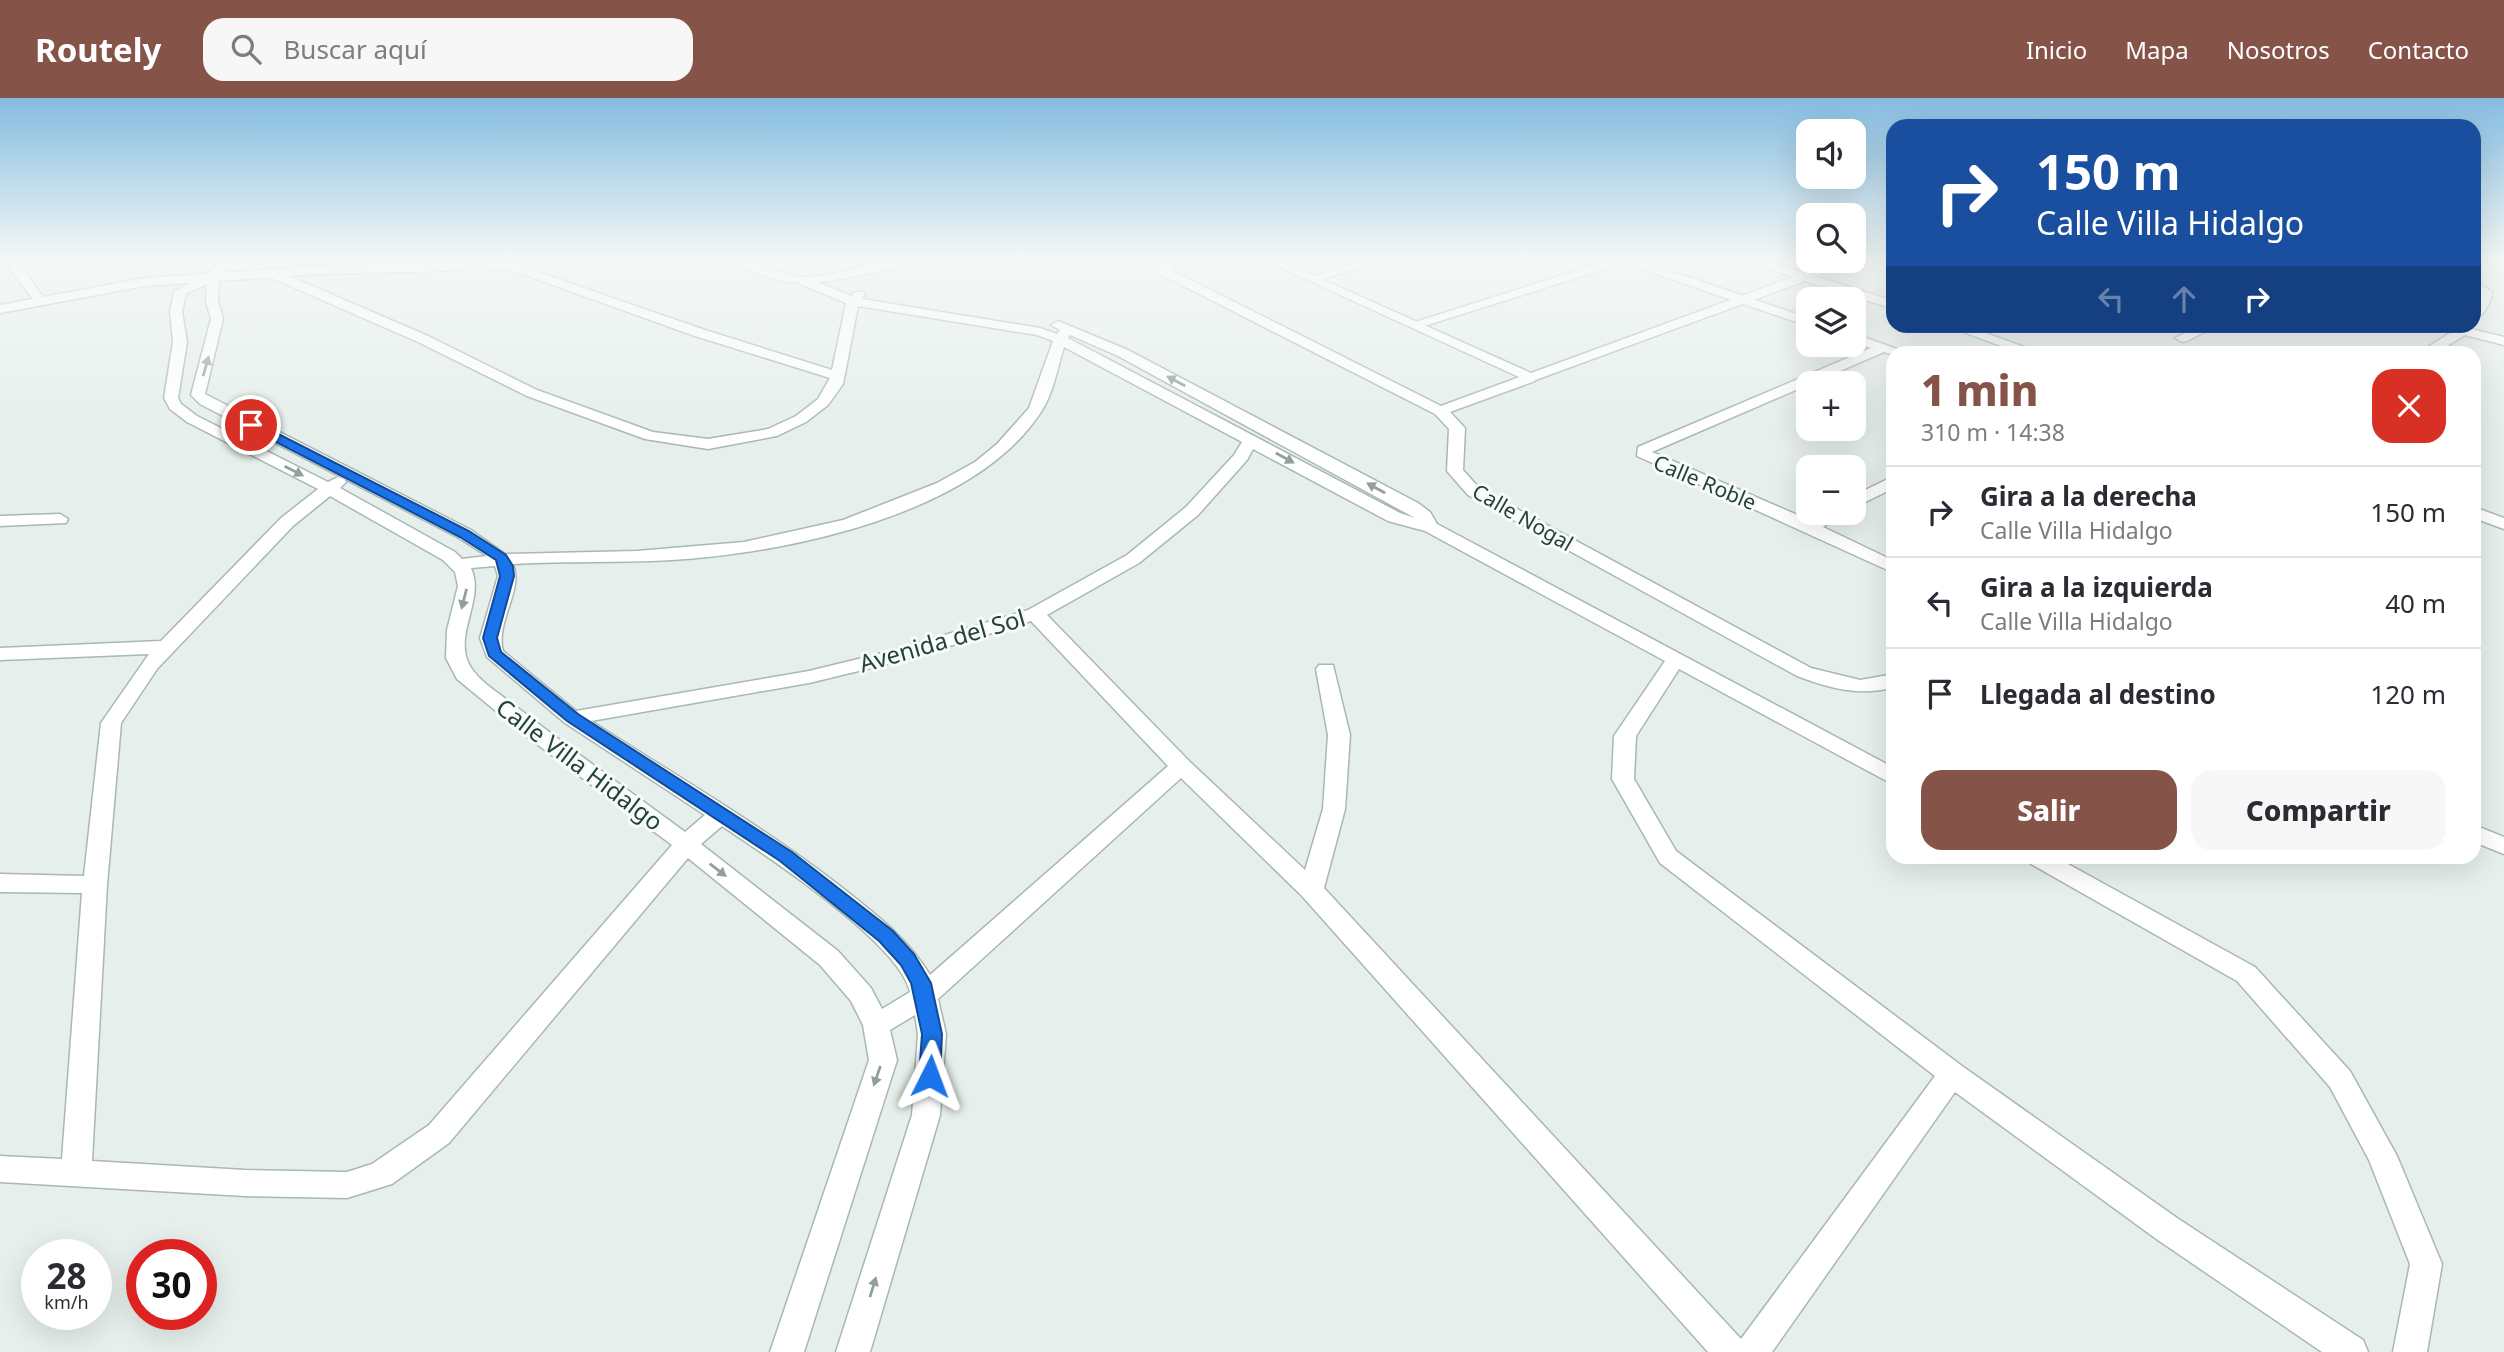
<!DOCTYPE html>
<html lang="es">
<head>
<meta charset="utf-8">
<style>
	:root { --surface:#fff; --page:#f7f7f7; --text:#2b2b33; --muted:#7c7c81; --line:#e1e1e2; --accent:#855347 }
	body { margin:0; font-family:"Noto Sans",sans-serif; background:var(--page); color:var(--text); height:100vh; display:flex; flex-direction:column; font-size:26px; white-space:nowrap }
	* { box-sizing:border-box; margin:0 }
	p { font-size:23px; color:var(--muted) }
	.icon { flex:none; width:38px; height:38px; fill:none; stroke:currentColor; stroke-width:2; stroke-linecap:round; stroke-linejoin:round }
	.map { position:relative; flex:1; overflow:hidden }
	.sheet { position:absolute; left:1886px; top:248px; width:595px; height:518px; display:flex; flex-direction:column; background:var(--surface); border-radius:21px; box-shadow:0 7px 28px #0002 }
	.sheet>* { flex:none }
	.top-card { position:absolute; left:1886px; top:21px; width:595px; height:214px; border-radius:21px; box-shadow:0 7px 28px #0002; background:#1a4fa0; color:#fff; overflow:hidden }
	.controls { position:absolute; left:1796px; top:21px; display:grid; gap:14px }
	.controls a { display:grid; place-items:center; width:70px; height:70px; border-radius:14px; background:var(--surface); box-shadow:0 7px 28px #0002; font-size:35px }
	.speed { position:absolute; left:21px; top:1141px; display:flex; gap:14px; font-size:35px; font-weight:700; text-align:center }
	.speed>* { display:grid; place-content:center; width:91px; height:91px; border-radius:50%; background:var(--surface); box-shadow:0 7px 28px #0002; line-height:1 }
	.speed small { font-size:18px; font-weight:400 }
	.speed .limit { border:10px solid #d22; background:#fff; color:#111 }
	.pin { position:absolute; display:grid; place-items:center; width:60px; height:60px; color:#fff; margin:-30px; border:4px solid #fff; border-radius:50%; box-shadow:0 2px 7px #0007 }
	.me { position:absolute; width:77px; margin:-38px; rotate:3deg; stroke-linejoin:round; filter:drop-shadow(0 0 5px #0008) }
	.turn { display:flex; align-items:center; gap:24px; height:147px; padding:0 35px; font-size:32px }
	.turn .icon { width:91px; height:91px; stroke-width:2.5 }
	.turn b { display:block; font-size:49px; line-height:60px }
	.lanes { display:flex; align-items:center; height:66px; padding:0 35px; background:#0003; justify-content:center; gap:35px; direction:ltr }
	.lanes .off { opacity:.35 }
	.round { display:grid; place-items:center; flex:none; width:74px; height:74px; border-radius:21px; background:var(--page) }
	.overview { display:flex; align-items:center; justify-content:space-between; height:119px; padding:0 35px }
	h1 { font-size:42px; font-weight:800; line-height:52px; color:var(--accent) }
	.cta { display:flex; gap:14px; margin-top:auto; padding:14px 35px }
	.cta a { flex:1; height:80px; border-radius:21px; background:var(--accent); color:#fff; font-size:28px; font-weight:800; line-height:80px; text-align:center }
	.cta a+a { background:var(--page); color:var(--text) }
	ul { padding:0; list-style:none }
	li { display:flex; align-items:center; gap:21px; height:91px; padding:0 35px; border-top:2px solid var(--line) }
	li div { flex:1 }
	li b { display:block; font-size:26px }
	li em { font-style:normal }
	header { display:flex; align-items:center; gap:42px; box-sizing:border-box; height:98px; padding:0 35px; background:var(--accent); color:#fff }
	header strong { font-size:33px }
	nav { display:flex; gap:38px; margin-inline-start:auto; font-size:24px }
	.search { width:490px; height:63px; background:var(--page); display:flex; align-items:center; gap:18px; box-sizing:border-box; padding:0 24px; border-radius:21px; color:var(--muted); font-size:26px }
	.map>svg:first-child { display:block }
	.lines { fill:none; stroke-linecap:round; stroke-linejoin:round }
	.minor-casing { stroke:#a8b8b2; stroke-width:3 }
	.tertiary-casing { stroke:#a8b8b2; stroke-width:3 }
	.secondary-casing { stroke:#a4bbb3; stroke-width:3 }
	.minor { fill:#fff; fill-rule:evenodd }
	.tertiary { fill:#fff; fill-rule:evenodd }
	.secondary { fill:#fff; fill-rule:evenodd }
	.oneway { fill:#92a09c }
	.route { fill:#1a73e8; stroke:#114b97; stroke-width:2 }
	.labels { text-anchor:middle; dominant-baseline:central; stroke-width:6; stroke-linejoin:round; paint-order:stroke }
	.far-street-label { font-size:21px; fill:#24423a; stroke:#f7fbf9 }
	.street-label { font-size:24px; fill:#24423a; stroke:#f7fbf9 }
</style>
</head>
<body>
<header>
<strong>Routely</strong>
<div class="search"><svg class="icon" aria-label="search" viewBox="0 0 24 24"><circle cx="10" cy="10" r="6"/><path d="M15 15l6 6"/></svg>Buscar aquí</div>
<nav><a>Inicio</a><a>Mapa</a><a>Nosotros</a><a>Contacto</a></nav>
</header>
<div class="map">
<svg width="2504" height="1254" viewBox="0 0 2504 1254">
	<rect width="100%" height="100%" fill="#e6efeb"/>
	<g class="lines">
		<g class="minor-casing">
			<path id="minor" d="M 3,161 L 15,161 L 47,204 L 45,207 L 37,207 Z
				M 225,161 L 237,161 L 219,179 L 218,203 L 223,221 L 205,296 L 471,432 L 505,456 L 637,453 L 744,444 L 843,422 L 937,385 L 975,364 L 997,346 L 1029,310 L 1053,243 L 1037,237 L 858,208 L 843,286 L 828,307 L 806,324 L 777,338 L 708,351 L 645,341 L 527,298 L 418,244 L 267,178 L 267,172 L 275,172 L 428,238 L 537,292 L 653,334 L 708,341 L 768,331 L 796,318 L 818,301 L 830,280 L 695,238 L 486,163 L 484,161 L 500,161 L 705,232 L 832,272 L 846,205 L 800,186 L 800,180 L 808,180 L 851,198 L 855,194 L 863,194 L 865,197 L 862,201 L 1040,230 L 1057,236 L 1060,232 L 1051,227 L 1058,223 L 1128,252 L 1418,405 L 1430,414 L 1437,426 L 1894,670 L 1894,687 L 1679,571 L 1636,638 L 1634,681 L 1676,753 L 1962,968 L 2177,1120 L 2363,1242 L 2368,1254 L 2322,1254 L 2155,1140 L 1955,994 L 1772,1254 L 1708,1254 L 1302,798 L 1181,680 L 938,901 L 946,936 L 940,1017 L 870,1254 L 836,1254 L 912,1017 L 918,936 L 915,917 L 890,932 L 897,962 L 804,1254 L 770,1254 L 869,962 L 863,927 L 851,903 L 820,867 L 688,760 L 449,1045 L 392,1086 L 347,1100 L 245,1098 L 0,1084 L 0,1058 L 62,1061 L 82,795 L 0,794 L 0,776 L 84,778 L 101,625 L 149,556 L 0,562 L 0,550 L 161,543 L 281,420 L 318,391 L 187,324 L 170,311 L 164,300 L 173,244 L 170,214 L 174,194 L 209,175 ZM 207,186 L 206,203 L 211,221 L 191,297 L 200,306 L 459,440 L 487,458 L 462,461 L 455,454 L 340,390 L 346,384 L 344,381 L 338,379 L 328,384 L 197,318 L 181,306 L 178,300 L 187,244 L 182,214 L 186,196 ZM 1070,237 L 1118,258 L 1415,420 L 1400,415 L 1068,240 ZM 1064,249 L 1242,344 L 1234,357 L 1186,409 L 1127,457 L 1028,512 L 891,553 L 809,573 L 576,613 L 503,553 C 495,524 524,492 513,466 C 566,463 619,465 672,462 C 787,455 974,417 1041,314 C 1054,294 1057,271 1064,249 ZM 1253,351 L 1388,423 L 1425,433 L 1665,563 L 1614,638 L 1612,681 L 1660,765 L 1935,978 L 1741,1241 L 1324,790 L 1345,711 L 1350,637 L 1333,567 L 1319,567 L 1316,571 L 1328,637 L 1323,711 L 1305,772 L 1189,663 L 1047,517 L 1139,465 L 1198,417 L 1247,362 ZM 330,398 L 443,462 L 455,474 L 458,488 L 447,532 L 446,560 L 457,581 L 530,641 L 672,747 L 429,1027 L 372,1066 L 347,1074 L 245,1072 L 92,1063 L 107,787 L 121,625 L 157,571 L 293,428 ZM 495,468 L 498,478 L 480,540 L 487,559 L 565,625 L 705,717 L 685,734 C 628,692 570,651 514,607 C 499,595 476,582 468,564 C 455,534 485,500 471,470 ZM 1031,523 L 1168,668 L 930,877 C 907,839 875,816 840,788 C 761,727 675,677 591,623 L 809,585 L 904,562 ZM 722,728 C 765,757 900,845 910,894 L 882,911 L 871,890 L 838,853 L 701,746 Z
				M 1165,161 L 1181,161 L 1171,172 L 1441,308 L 1525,277 L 1535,277 L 1535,283 L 1450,314 L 1465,330 L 1463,372 L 1480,391 L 1811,570 L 1860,582 L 1894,576 L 1894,589 C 1860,599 1829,590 1797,578 L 1468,397 L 1447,373 L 1449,331 L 1435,316 L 1160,176 L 1158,173 Z
				M 1370,161 L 1387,161 L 1313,184 L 1307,180 Z
				M 1613,161 L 1635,161 L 1808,220 L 1808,228 L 1624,165 L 1421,229 L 1416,230 L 1409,226 Z
				M 1835,163 L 1851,163 L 1810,181 L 1800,178 Z
				M 2474,182 L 2492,194 C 2491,204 2485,217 2474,221 L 2474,208 L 2480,195 L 2474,192 Z
				M 2199,228 L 2216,228 L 2187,243 L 2182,244 L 2175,240 Z
				M 2461,228 L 2473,228 L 2471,231 L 2504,239 L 2504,247 L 2465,237 L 2434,256 L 2417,256 Z
				M 1853,235 L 1910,256 L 1894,257 L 1884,254 L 1652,354 L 1809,422 L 1823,415 L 1843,415 L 1823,429 L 1894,463 L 1894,475 L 1637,358 L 1638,349 L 1871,250 L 1853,243 Z
				M 1894,378 L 1894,390 L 1853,410 L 1853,398 Z
				M 60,416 L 68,421 L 66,425 L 0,428 L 0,418 Z
				M 2474,727 L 2504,739 L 2504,756 L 2474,744 Z
				M 2027,760 L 2057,760 L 2255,869 L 2350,973 L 2397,1058 L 2442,1166 L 2427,1254 L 2393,1254 L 2410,1166 L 2369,1062 L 2330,989 L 2237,883 L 2031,766 Z"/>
		</g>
		<g class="tertiary-casing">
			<path id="tertiary" d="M 483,161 L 543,161 L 537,165 L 494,172 L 489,167 L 443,173 L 320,176 L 145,188 L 0,215 L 0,207 L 145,180 L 320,168 L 443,165 Z"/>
		</g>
		<g class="secondary-casing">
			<path id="secondary" d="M 736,161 C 760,159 778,179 803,179 C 842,179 881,157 921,161 L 915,165 C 859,176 785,205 736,161 Z
				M 1262,161 L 1277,161 L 1531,275 L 1793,179 L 1745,163 L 1743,161 L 1760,161 L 1894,203 L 1894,211 L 1805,183 L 1530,284 Z
				M 1947,228 L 1966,228 L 2044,256 L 2023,256 Z
				M 2474,409 L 2504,420 L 2504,431 L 2474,420 Z"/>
		</g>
		<use href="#minor" class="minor"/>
		<use href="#tertiary" class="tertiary"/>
		<use href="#secondary" class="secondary"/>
	</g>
	<defs><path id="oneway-solid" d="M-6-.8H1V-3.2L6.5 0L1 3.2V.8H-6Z" transform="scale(1.75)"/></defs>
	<g class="oneway">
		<use href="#oneway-solid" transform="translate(206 268) rotate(-74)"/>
		<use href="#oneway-solid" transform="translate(1176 283) rotate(-152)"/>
		<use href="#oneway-solid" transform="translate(1285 360) rotate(29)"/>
		<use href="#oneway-solid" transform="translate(294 373) rotate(27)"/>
		<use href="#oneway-solid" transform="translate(1376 390) rotate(-151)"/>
		<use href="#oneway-solid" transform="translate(464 501) rotate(104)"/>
		<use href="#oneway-solid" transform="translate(718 772) rotate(38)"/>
		<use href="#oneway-solid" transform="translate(877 978) rotate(109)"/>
		<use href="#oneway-solid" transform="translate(873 1189) rotate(-73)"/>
	</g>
	<linearGradient id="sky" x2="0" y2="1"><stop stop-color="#84bce0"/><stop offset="0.48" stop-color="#f4f8f6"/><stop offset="1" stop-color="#f4f8f6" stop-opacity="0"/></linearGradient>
	<rect width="2504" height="336" fill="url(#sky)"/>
	<path class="route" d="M 247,324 L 255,324 L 469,433 L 506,457 L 513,468 L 514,478 L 497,540 L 501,554 L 578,616 L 792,754 L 893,833 L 914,856 L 931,885 L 942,936 L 940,978 L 937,985 L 930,987 L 922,985 L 919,978 L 922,936 L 911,885 L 901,867 L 879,843 L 780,763 L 567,623 L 489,558 L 483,540 L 500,478 L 496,462 L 460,439 L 247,329 Z"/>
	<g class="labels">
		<g class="far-street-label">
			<text transform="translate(1705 384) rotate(23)">Calle Roble</text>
			<text transform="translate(1523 419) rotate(30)">Calle Nogal</text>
		</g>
		<g class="street-label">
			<text transform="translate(942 542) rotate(-16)">Avenida del Sol</text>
			<text transform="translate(580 666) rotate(37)">Calle Villa Hidalgo</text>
		</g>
	</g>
</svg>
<div class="controls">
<a><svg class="icon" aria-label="sound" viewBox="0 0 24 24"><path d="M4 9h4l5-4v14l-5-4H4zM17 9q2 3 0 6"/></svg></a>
<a><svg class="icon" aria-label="search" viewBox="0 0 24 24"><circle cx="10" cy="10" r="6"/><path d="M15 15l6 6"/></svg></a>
<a><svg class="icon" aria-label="layers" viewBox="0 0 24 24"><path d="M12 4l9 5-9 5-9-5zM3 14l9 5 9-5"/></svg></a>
<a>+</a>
<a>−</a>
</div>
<div class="speed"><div>28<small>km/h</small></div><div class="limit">30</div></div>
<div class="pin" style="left:251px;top:327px;background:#d93025"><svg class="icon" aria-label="arrive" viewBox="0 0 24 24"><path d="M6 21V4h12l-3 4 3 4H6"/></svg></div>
<svg class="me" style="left:930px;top:978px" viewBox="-20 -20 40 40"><path d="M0-17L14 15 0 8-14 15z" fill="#1a73e8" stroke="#fff" stroke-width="4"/></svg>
<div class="top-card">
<div class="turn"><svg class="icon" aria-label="right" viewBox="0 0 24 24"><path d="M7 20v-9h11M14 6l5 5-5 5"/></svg><div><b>150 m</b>Calle Villa Hidalgo</div></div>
<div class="lanes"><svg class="icon off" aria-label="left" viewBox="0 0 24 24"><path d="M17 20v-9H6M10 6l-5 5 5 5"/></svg><svg class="icon off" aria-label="ahead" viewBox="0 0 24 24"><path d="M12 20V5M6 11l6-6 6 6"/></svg><svg class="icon" aria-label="right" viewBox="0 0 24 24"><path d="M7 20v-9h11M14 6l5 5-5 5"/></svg></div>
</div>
<section class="sheet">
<div class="overview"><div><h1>1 min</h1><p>310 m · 14:38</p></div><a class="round" style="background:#d93025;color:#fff"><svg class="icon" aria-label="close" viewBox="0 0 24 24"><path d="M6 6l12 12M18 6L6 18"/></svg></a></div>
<ul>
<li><svg class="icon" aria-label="right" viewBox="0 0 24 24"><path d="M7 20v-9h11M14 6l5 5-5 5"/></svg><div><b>Gira a la derecha</b><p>Calle Villa Hidalgo</p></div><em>150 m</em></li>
<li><svg class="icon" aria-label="left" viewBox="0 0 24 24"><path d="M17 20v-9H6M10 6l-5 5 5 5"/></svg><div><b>Gira a la izquierda</b><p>Calle Villa Hidalgo</p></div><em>40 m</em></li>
<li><svg class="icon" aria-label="arrive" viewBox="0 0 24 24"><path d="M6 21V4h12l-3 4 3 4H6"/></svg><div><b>Llegada al destino</b></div><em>120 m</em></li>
</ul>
<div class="cta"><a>Salir</a><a>Compartir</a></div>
</section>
</div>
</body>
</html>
